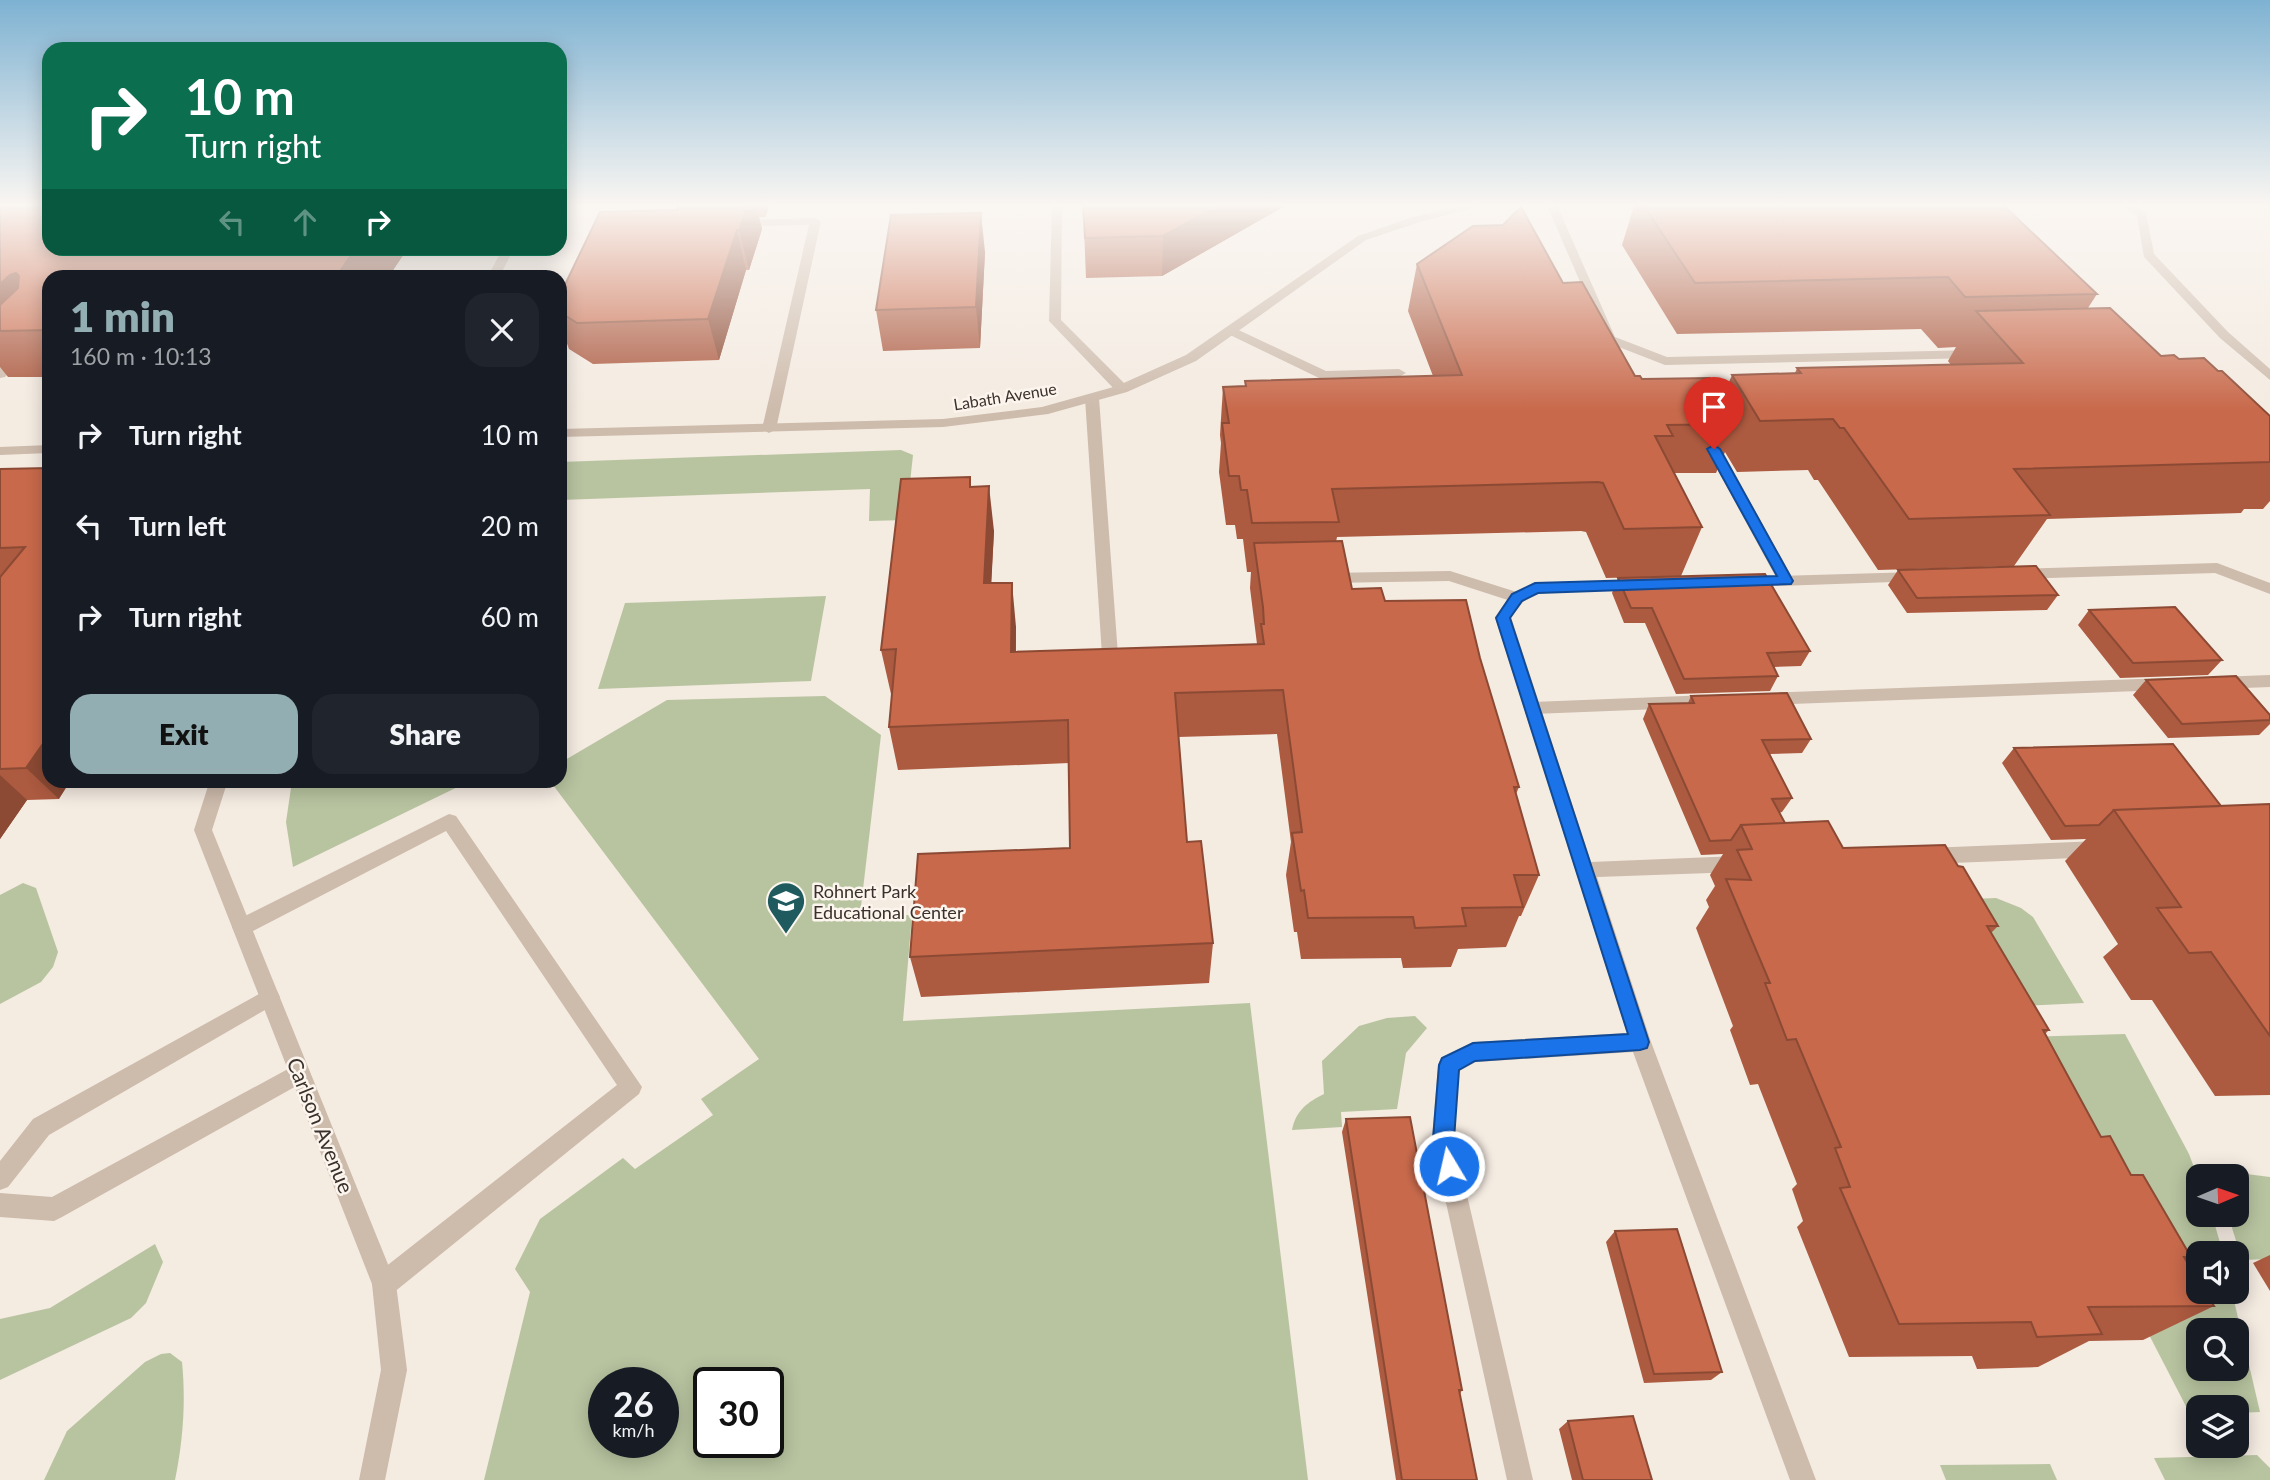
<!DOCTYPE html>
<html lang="en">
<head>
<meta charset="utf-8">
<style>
	:root { --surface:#171b24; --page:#20242c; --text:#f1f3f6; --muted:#9ea1a6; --accent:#92aeb2 }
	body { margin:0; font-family:Lato,sans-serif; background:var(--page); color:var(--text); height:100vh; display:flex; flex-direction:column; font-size:26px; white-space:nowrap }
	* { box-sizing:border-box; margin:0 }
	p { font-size:23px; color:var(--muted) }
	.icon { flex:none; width:38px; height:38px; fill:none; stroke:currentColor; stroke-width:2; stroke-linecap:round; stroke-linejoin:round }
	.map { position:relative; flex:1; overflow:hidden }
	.panel { position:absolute; left:42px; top:270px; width:525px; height:518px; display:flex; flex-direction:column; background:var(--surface); border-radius:21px; box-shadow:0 4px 18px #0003 }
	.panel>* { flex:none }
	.guide { position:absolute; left:42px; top:42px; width:525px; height:214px; border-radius:21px; box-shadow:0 4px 18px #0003; background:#0b6e4f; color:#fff; overflow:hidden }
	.needle { width:46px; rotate:88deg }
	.tools { position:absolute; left:2186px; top:1164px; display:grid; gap:14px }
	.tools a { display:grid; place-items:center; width:63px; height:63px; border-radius:14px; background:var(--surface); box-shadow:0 4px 18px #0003; font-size:35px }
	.speed { position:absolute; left:588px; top:1367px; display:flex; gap:14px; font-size:35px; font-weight:700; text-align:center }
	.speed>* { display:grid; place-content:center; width:91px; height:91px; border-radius:50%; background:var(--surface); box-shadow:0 4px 18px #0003; line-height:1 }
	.speed small { font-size:18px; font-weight:400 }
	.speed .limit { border:4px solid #111; border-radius:10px; background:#fff; color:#111 }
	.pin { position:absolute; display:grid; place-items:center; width:60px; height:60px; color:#fff; margin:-72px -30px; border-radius:50% 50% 50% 0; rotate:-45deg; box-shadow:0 0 7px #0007 }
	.pin .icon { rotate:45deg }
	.me { position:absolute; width:77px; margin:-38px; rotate:351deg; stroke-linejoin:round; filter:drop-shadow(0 0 5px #0008) }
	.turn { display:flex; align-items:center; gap:24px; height:147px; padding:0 28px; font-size:32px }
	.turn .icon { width:91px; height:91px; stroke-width:2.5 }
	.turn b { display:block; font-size:49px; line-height:60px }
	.lanes { display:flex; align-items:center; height:66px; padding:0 28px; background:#0003; justify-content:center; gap:35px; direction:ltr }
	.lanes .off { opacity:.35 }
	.round { display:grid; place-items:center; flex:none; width:74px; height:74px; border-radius:21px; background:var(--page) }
	.summary { display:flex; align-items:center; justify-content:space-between; height:119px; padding:0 28px }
	h1 { font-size:42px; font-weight:800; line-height:52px; color:var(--accent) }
	.cta { display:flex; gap:14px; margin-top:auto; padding:14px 28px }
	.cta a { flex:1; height:80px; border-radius:21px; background:var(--accent); color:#111; font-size:28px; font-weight:800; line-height:80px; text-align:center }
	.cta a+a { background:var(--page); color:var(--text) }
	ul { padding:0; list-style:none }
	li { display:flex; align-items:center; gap:21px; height:91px; padding:0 28px }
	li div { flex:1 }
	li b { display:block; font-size:26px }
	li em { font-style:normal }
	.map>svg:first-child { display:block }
	.green { fill:#b8c4a0; fill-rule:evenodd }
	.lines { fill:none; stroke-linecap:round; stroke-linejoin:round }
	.service { fill:#cdbbac; fill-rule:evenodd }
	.minor { fill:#cdbbac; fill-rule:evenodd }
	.wall { fill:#ac5a40 }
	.shaded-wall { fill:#8c4a34 }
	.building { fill:#c8694b; stroke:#8c4a34; stroke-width:2 }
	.route { fill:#1a73e8; stroke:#114b97; stroke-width:2 }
	.labels { text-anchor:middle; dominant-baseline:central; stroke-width:5; stroke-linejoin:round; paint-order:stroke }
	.far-street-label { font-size:16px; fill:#3b302b; stroke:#fbf5ee }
	.poi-label { font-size:18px; fill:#3b302b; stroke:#fbf5ee; text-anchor:start }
	.near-street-label { font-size:21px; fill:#3b302b; stroke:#fbf5ee }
</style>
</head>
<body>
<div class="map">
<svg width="2270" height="1480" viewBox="0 0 2270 1480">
	<rect width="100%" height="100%" fill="#f4ebe1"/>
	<path class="green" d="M 901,450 L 913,455 L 906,520 L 869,521 L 870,489 L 560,500 L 560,462 Z
		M 826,596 L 811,681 L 598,689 L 625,603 Z
		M 825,696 L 881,735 L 860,915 L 912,915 L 903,1021 L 1250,1003 L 1308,1480 L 484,1480 L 530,1292 L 515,1269 L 540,1219 L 623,1158 L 635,1169 L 713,1115 L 701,1099 L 759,1059 L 550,781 L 560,780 L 560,763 L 667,700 ZM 604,1382 L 663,1382 L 663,1442 L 604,1442 ZM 768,1382 L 768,1442 L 709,1442 L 709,1382 Z
		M 292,781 L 292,780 L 470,781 L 293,867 L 286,822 Z
		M 23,883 L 36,888 L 58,952 L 53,967 L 41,982 L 0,1004 L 0,895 Z
		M 1996,898 L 2021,908 L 2033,917 L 2084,1003 L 1979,1008 L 1922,901 Z
		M 1415,1016 L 1427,1028 L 1406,1053 L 1397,1109 L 1341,1112 L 1342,1127 L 1292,1130 C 1296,1110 1308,1102 1324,1094 L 1322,1061 L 1359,1026 L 1387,1018 Z
		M 2125,1034 L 2189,1154 L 2198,1178 L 2198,1214 L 2212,1215 L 2223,1253 L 2198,1253 L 2198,1292 L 2232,1292 L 2260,1412 L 2237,1413 L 2236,1407 L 2198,1407 L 2198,1415 L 2191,1416 L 2084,1209 L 1984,1038 ZM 2198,1330 L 2236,1330 L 2236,1368 L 2198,1368 Z
		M 2215,1170 L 2270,1177 L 2270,1259 L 2242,1260 L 2228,1215 L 2236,1214 L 2236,1176 L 2217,1176 Z
		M 155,1244 L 163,1262 L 146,1303 L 131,1318 L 0,1380 L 0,1319 L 50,1308 Z
		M 170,1353 L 182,1362 C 186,1402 183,1441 175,1480 L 44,1480 L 67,1431 L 145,1362 L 161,1354 Z
		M 2257,1455 L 2270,1468 L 2270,1480 L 2165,1480 L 2154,1458 Z
		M 2050,1464 L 2057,1480 L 1946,1480 L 1940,1465 Z"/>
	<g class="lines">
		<path class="service" d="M 1052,203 L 1062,203 L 1061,320 L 1127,386 L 1127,392 L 1117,392 L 1049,321 Z
			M 1546,203 L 1556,203 L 1615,337 L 1667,357 L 1975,350 L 1981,354 L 1975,358 L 1665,365 L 1606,342 Z
			M 2119,203 L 2131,203 L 2146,213 L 2154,254 L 2228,332 L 2270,369 L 2270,380 L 2220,338 L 2144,257 L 2137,216 Z
			M 815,218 L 821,221 L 776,429 L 769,433 L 762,429 L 809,225 L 738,226 L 732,223 L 738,220 Z
			M 49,321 L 49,332 L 5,377 L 0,378 L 0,367 L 45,322 Z
			M 1230,326 L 1326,371 L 1399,369 L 1406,373 L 1399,377 L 1319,378 L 1226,333 L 1224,330 Z
			M 1092,394 L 1099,398 L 1118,655 L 1110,661 L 1102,655 L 1085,398 Z
			M 1710,439 L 1717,443 L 1794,581 L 1792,585 L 1780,585 L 1778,581 L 1703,443 Z
			M 1450,571 L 1523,594 L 1525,598 L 1517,603 L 1449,581 L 1328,583 L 1320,578 L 1328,573 Z
			M 2270,675 L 2270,687 L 2218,689 L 2210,683 L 2218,677 Z
			M 2165,678 L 2173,684 L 2165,690 L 1766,705 L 1757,699 L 1766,693 Z
			M 1710,695 L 1719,701 L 1710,707 L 1533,714 L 1527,712 L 1524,708 L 1527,704 L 1533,702 Z
			M 449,814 L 456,816 L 642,1087 L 639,1094 L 393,1293 L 384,1296 L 375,1293 L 372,1284 L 375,1275 L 617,1085 L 446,831 L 249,933 L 242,935 L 235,933 L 232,927 L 235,921 Z
			M 270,988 L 277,991 L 280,997 L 277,1003 L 49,1135 L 8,1187 L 0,1190 L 0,1161 L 33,1119 Z
			M 299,1063 L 307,1066 L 310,1073 L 307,1080 L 62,1217 L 54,1221 L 0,1217 L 0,1193 L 52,1197 Z"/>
		<path class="minor" d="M 1474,203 L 1492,203 L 1420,222 L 1366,240 L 1196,361 L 1127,392 L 1048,414 L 943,427 L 560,437 L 560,429 L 943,419 L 1042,407 L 1117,386 L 1186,355 L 1358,236 L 1413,217 Z
			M 503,248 L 514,248 L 500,276 L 488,276 Z
			M 49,445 L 49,453 L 0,455 L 0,447 Z
			M 2217,563 L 2270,583 L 2270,594 L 2215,573 L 2019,579 L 2011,574 L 2019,569 Z
			M 1917,572 L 1922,573 L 1925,577 L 1922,581 L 1746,587 L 1738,582 L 1746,577 Z
			M 1637,580 L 1645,585 L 1643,589 L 1538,593 L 1523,602 L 1511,617 L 1591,862 L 1738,856 L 1745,858 L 1748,864 L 1745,870 L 1738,872 L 1597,877 L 1651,1042 L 1816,1480 L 1790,1480 L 1633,1052 L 1476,1062 L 1459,1071 L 1454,1139 L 1533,1480 L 1507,1480 L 1432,1139 L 1438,1065 L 1441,1058 L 1473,1042 L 1627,1033 L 1495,617 L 1511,594 L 1535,583 Z
			M 210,780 L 228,780 L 212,830 L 396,1284 L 407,1370 L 385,1480 L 359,1480 L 381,1370 L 372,1284 L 194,830 Z
			M 2099,841 L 2106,844 L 2108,849 L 2106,854 L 2099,857 L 1927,864 L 1920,861 L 1918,856 L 1920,851 L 1927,848 Z"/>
	</g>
	<path class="wall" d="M 0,203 L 49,248 L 408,248 L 389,276 L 49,276 L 49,377 L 8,377 L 0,367 Z
		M 679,203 L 770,203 L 765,217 L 759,217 L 762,229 L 749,270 L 746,270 L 719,360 L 593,364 L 569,349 L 560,324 L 560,295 L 676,210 Z
		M 1083,203 L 1290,203 L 1162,276 L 1086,278 Z
		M 1635,203 L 2001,203 L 2097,294 L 2088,308 L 2161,356 L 2179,359 L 2270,416 L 2270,501 L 2263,509 L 2244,509 L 2241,513 L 2047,519 L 2014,566 L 1878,570 L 1818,480 L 1814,480 L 1808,470 L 1737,472 L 1725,452 L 1716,473 L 1674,473 L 1702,527 L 1681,576 L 1606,578 L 1586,532 L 1581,531 L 1337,537 L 1336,542 L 1352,589 L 1385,601 L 1480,658 L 1519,787 L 1516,794 L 1539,875 L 1521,916 L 1519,916 L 1506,947 L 1458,949 L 1451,967 L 1403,968 L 1401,958 L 1301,959 L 1297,932 L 1294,932 L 1286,875 L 1291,842 L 1277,734 L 1178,737 L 1187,842 L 1213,943 L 1209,983 L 921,997 L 910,957 L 1070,848 L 1069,763 L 898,770 L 889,727 L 892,694 L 891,694 L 881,650 L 972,487 L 994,531 L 991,583 L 1016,627 L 1016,652 L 1257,644 L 1250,588 L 1251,572 L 1247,572 L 1243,539 L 1237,539 L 1235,525 L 1226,525 L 1219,472 L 1221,443 L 1220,435 L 1223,387 L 1245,386 L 1245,381 L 1433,376 L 1408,311 L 1417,264 L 1563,283 L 1635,376 L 1642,379 L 1722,398 L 1732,375 L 1795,373 L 1797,368 L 1951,365 L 1948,361 L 1956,347 L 1938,348 L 1921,329 L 1677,334 L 1622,245 Z
		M 985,252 L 980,348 L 883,351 L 876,310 Z
		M 49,468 L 59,799 L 27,800 L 0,839 L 0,469 Z
		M 1898,570 L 2058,595 L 2047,610 L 1907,613 L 1888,585 Z
		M 1618,578 L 1810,651 L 1801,666 L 1774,667 L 1778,676 L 1770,691 L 1676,694 L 1645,623 L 1624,623 L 1612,593 Z
		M 2089,610 L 2222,660 L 2208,675 L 2120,678 L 2078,625 Z
		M 2146,680 L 2270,715 L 2270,724 L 2259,735 L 2168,738 L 2133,695 Z
		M 1691,696 L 1811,739 L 1802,753 L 1770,754 L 1792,798 L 1782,812 L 1779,813 L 1785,823 L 1843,848 L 1958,866 L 1998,926 L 1991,933 L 2049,1030 L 2045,1034 L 2101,1137 L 2191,1257 L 2186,1260 L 2214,1306 L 2143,1340 L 2089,1341 L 2038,1367 L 1977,1369 L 1972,1356 L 1849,1357 L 1797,1227 L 1803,1221 L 1792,1189 L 1797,1184 L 1758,1084 L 1750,1085 L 1730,1030 L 1733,1026 L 1696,928 L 1709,907 L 1706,900 L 1715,886 L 1710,875 L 1723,854 L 1701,855 L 1643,719 L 1649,704 L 1688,703 Z
		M 2014,748 L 2221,806 L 2270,804 L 2270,1095 L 2215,1096 L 2152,1000 L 2131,1000 L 2103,957 L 2118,944 L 2065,861 L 2086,839 L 2051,840 L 2002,763 Z
		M 1346,1119 L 1462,1390 L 1460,1394 L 1477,1480 L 1396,1480 L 1342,1132 Z
		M 1615,1231 L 1722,1372 L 1711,1380 L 1644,1383 L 1606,1242 Z
		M 2270,1255 L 2270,1291 L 2253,1263 Z
		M 1568,1421 L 1652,1480 L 1572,1480 L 1559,1429 Z"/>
	<path class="shaded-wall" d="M 748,203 L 755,203 L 762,229 L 749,270 L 739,230 Z
		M 762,203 L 770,203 L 765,217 Z
		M 1224,203 L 1290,203 L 1162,276 L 1163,236 Z
		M 981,213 L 985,252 L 980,348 L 976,307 Z
		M 737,230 L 746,270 L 719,360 L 708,319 Z
		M 356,248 L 408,248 L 389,276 L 339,276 L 338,274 Z
		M 16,273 L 48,318 L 0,331 L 0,284 L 10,275 Z
		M 989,486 L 994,531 L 989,628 L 984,583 Z
		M 1012,583 L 1016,627 L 1015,696 L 1011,652 Z
		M 49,735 L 49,780 L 71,780 L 59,799 L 26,768 Z
		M 0,775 L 27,800 L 0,839 Z"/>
	<path class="building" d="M 0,203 L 49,203 L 49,248 L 356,248 L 338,274 L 212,276 L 49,276 L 49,330 L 0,331 L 0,305 L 18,288 L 19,276 L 16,273 L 10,275 L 0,284 Z
		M 679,203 L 748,203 L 739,230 L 737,230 L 708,319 L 577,323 L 560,312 L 560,295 L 600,212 L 676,210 Z
		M 1083,203 L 1224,203 L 1163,236 L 1085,238 Z
		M 1642,203 L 2001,203 L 2097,294 L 1965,297 L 1948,277 L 1695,283 Z
		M 1521,207 L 1563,283 L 1582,282 L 1635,376 L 1640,376 L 1642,379 L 1710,378 L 1737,424 L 1667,425 L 1673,436 L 1655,436 L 1702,527 L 1624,529 L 1603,483 L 1598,482 L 1332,489 L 1339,522 L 1252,523 L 1247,490 L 1241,490 L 1239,476 L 1229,476 L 1222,423 L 1229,423 L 1223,387 L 1246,386 L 1245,381 L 1462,375 L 1417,264 L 1473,226 L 1503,225 Z
		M 981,213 L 976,307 L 876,310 L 891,215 Z
		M 2110,308 L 2161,356 L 2174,355 L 2179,359 L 2204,358 L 2218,371 L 2222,371 L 2270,416 L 2270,462 L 2014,469 L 2050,515 L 1909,519 L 1844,428 L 1840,428 L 1833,419 L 1760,421 L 1732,375 L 1801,373 L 1797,368 L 2023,363 L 1976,311 Z
		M 49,468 L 49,735 L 26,768 L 0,769 L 0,577 L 25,547 L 0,548 L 0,469 Z
		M 970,477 L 970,487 L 989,486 L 984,583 L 1012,583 L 1011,652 L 1264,644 L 1261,624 L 1264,624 L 1263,607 L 1254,543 L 1342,541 L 1352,589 L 1381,588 L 1385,601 L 1466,600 L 1480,658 L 1519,787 L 1514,787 L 1539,875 L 1514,875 L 1523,907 L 1462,908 L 1466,926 L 1415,928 L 1413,917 L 1308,918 L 1304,890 L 1301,891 L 1292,833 L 1302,832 L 1283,690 L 1175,693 L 1187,842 L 1201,841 L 1213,943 L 910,957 L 918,854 L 1070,848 L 1068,720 L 889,727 L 896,649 L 881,650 L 901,479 Z
		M 2036,566 L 2058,595 L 1917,598 L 1898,570 Z
		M 1765,574 L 1810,651 L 1767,653 L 1778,676 L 1684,679 L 1652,608 L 1631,608 L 1618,578 Z
		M 2175,607 L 2222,660 L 2133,663 L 2089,610 Z
		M 2236,676 L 2270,715 L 2270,720 L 2182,724 L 2146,680 Z
		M 1787,693 L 1811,739 L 1762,740 L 1792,798 L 1772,799 L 1785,823 L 1741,825 L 1731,840 L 1710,841 L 1649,704 L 1694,703 L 1691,696 Z
		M 2173,744 L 2221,806 L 2114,810 L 2099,825 L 2065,826 L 2014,748 Z
		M 2270,804 L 2270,1036 L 2211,952 L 2189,953 L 2157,908 L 2181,907 L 2114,810 Z
		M 1828,821 L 1843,848 L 1945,845 L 1958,866 L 1963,867 L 1998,926 L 1987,926 L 2049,1030 L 2043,1030 L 2101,1137 L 2110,1136 L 2131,1175 L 2143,1175 L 2191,1257 L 2184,1257 L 2198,1280 L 2198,1292 L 2205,1292 L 2214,1306 L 2088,1307 L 2102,1334 L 2037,1337 L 2031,1322 L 1899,1324 L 1840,1188 L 1850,1187 L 1835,1148 L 1841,1147 L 1796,1039 L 1787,1040 L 1765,983 L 1770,983 L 1726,879 L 1751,880 L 1737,850 L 1752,849 L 1741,825 Z
		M 1410,1117 L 1462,1390 L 1459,1390 L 1477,1480 L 1402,1480 L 1346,1119 Z
		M 1677,1229 L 1722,1372 L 1654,1374 L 1615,1231 Z
		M 1633,1416 L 1652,1480 L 1583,1480 L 1568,1421 Z"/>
	<linearGradient id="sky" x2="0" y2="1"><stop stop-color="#7eb2d2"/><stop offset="0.5" stop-color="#faf6f2"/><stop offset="1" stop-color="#faf6f2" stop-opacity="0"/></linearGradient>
	<rect width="2270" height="410" fill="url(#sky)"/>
	<path class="route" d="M 1714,445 L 1720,449 L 1793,581 L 1791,584 L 1538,593 L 1522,601 L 1510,618 L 1649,1042 L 1647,1048 L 1640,1050 L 1475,1061 L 1459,1070 L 1454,1139 L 1459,1166 L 1456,1173 L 1449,1176 L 1442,1173 L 1433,1139 L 1439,1065 L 1442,1058 L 1473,1043 L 1628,1034 L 1496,618 L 1512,594 L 1535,583 L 1777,576 L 1707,449 Z"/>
	<defs>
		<g id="university-pin" transform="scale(2.0125)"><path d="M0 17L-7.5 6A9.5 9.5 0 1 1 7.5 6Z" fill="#1f5a5e" stroke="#fbf5ee"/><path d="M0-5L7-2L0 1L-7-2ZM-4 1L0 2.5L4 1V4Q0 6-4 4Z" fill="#fff"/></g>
	</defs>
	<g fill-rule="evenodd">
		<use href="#university-pin" x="786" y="901"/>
	</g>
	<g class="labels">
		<g class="far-street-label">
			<text transform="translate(1005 396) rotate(-9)">Labath Avenue</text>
		</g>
		<g class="poi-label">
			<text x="813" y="891">Rohnert Park<tspan x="813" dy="21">Educational Center</tspan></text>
		</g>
		<g class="near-street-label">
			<text transform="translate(321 1125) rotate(68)">Carlson Avenue</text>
		</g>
	</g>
</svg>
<div class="tools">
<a><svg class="needle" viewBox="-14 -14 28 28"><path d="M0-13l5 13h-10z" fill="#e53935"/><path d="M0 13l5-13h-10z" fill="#9ea1a6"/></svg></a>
<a><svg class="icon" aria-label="sound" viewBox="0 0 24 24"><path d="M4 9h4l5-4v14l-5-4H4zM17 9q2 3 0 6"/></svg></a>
<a><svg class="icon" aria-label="search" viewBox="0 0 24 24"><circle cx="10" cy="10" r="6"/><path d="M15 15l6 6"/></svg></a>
<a><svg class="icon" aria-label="layers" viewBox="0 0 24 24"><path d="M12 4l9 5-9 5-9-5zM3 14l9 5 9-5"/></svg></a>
</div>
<div class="speed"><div>26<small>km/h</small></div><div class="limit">30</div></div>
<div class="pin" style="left:1714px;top:449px;background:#d93025"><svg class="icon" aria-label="arrive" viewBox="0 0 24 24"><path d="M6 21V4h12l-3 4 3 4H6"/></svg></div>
<svg class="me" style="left:1449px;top:1166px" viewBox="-20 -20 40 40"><circle r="17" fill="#1a73e8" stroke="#fff" stroke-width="3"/><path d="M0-11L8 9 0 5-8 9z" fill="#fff"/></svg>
<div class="guide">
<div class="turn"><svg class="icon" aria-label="right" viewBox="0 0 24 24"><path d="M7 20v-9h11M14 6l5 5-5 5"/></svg><div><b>10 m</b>Turn right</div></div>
<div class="lanes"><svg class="icon off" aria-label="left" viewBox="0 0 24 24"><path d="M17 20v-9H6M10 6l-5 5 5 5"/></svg><svg class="icon off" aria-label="ahead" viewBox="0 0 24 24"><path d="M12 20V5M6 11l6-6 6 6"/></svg><svg class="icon" aria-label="right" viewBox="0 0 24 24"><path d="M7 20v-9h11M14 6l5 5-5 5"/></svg></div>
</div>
<section class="panel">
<div class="summary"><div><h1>1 min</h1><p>160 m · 10:13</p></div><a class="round"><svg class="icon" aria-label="close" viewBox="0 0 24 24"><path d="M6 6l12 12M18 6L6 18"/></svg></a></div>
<ul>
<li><svg class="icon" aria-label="right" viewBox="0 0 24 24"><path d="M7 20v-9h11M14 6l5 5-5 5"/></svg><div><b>Turn right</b></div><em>10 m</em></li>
<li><svg class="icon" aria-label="left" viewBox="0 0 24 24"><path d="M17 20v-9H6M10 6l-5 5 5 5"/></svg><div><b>Turn left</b></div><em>20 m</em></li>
<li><svg class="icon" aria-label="right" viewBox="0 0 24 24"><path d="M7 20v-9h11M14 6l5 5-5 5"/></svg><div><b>Turn right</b></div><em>60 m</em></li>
</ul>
<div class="cta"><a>Exit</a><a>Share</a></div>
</section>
</div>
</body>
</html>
